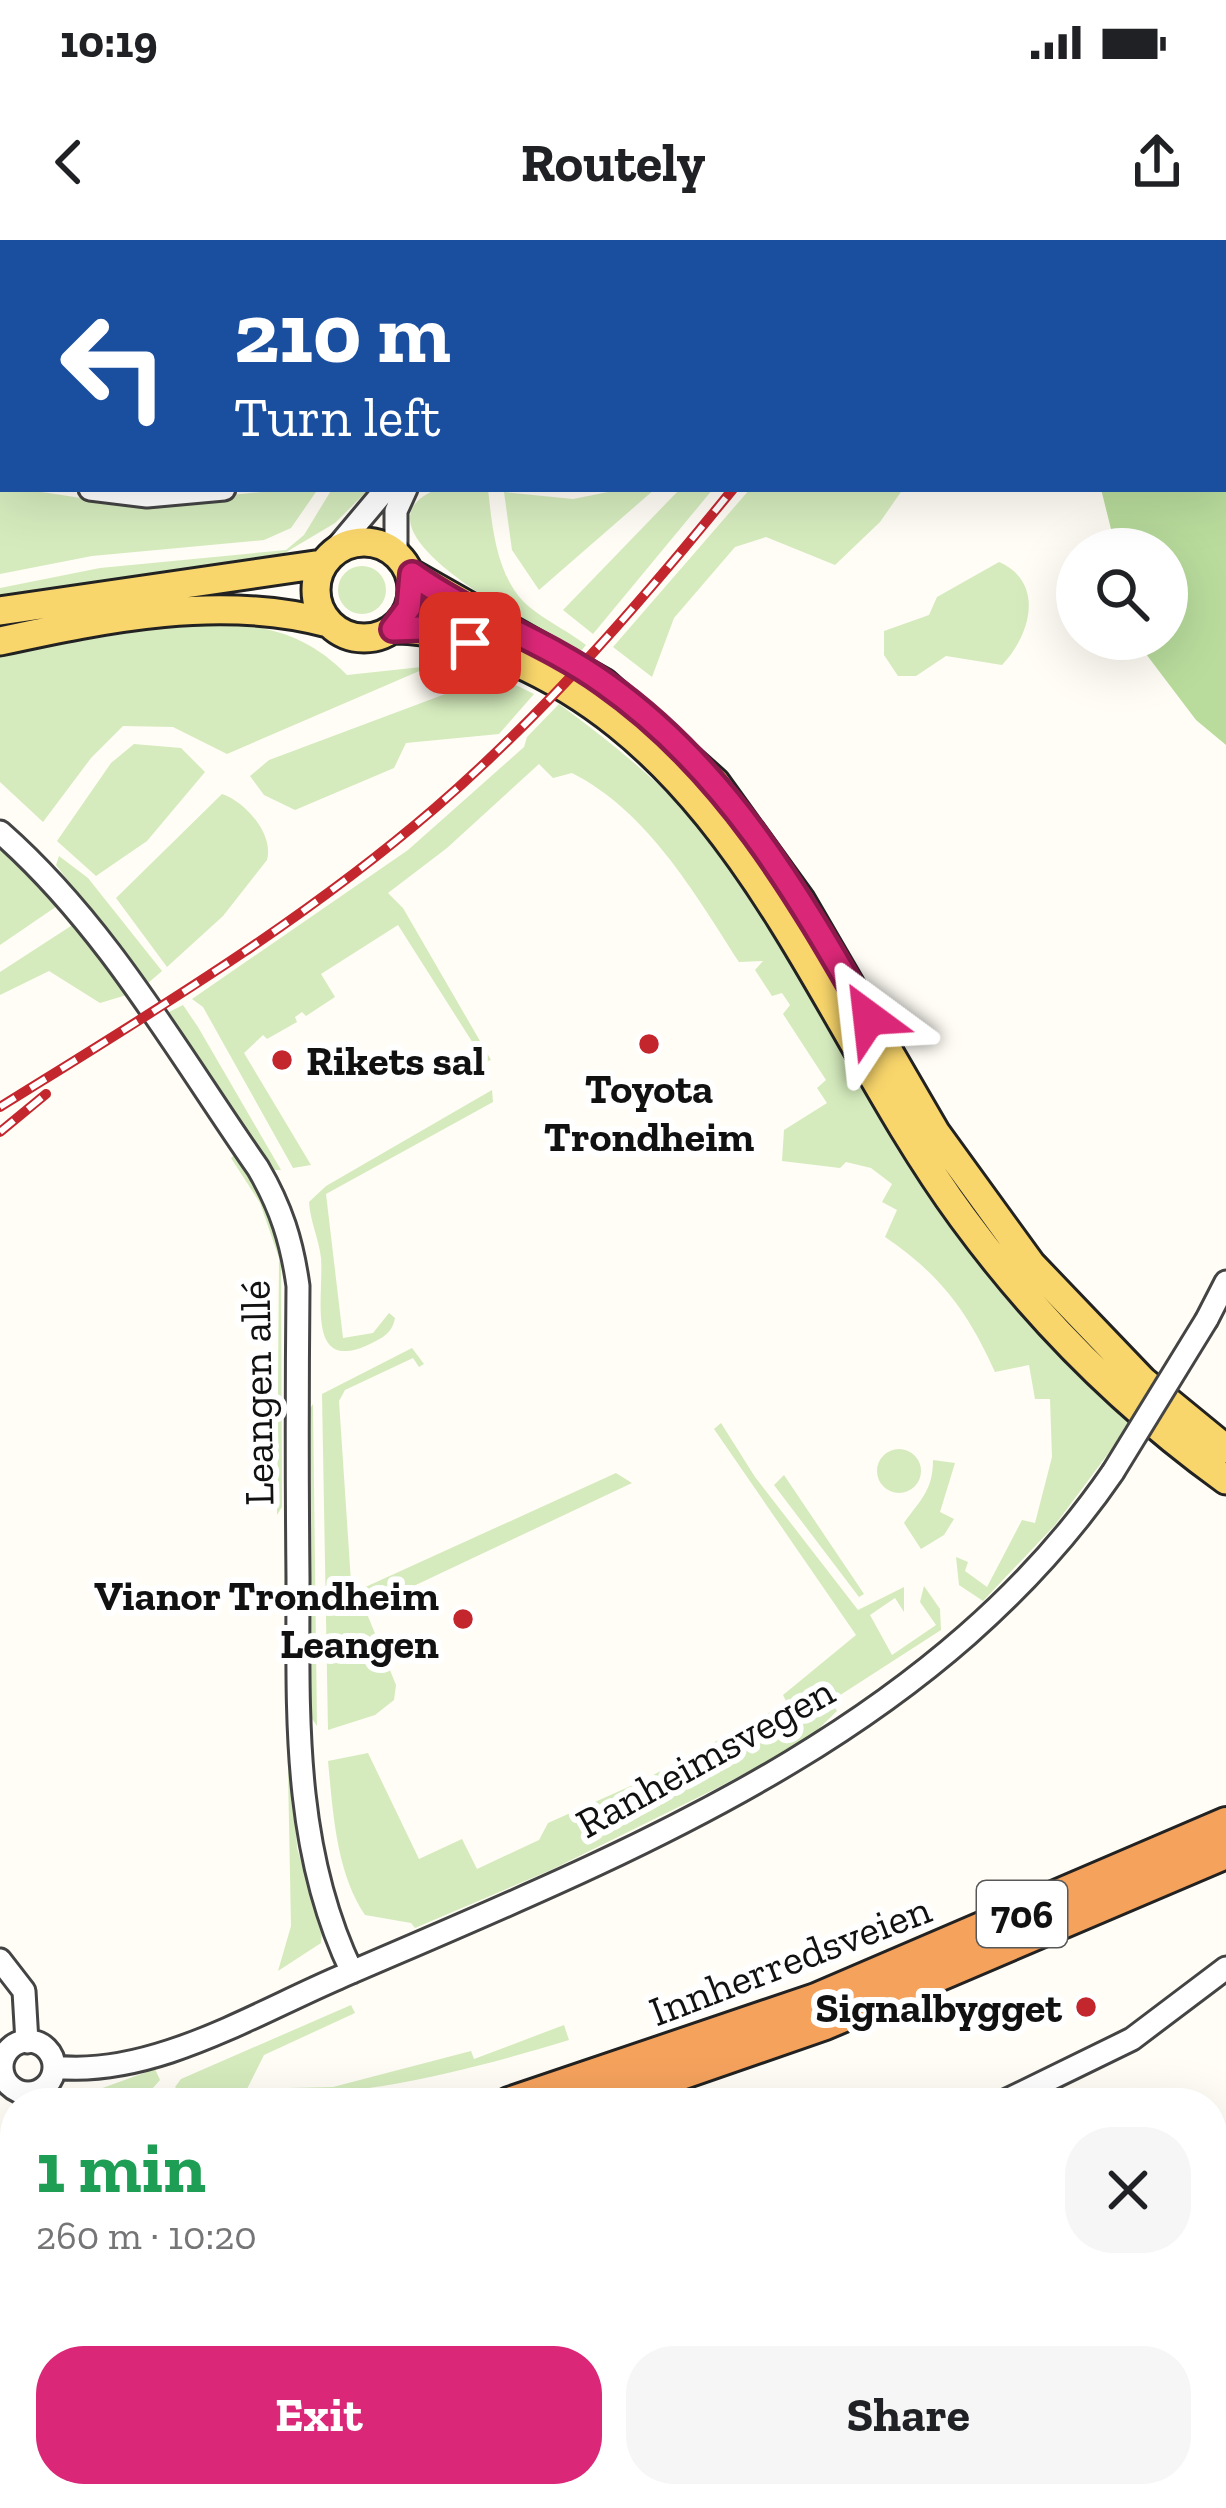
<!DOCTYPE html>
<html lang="en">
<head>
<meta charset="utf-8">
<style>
	:root { --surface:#fff; --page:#f6f6f6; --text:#202124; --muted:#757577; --accent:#db2777 }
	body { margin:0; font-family:"Zilla Slab",serif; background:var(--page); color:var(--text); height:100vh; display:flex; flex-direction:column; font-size:45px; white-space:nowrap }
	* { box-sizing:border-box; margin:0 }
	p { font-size:39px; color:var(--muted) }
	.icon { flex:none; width:66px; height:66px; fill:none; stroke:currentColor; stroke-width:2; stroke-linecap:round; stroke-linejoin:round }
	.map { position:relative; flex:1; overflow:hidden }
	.drawer { position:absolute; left:0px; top:1848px; width:1227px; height:420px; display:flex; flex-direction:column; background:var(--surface); border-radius:48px 48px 0 0; box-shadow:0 12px 48px #0002 }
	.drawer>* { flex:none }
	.guide { position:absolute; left:0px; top:0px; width:1227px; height:252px; box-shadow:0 12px 48px #0002; background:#1a4fa0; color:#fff; overflow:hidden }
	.fabs { position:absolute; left:1056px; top:288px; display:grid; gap:24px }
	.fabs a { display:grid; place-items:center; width:132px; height:132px; border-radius:50%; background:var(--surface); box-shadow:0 12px 48px #0002; font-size:60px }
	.pin { position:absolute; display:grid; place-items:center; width:102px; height:102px; color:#fff; margin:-51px; border-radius:24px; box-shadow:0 6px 18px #0006 }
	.me { position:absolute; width:132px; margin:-66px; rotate:330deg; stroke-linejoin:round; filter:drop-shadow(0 0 9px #0008) }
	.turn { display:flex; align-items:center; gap:42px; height:252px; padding:0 36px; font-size:54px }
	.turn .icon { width:156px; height:156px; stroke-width:2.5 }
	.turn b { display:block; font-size:84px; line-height:102px }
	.round { display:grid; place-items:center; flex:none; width:126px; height:126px; border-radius:48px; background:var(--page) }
	.headline { display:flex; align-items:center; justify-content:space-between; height:204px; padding:0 36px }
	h1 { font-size:72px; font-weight:800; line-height:90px; color:#1e9e55 }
	.primary-button { display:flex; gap:24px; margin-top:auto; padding:24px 36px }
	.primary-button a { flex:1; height:138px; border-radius:48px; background:var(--accent); color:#fff; font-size:48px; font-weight:800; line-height:138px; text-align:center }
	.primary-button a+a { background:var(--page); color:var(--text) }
	.status { display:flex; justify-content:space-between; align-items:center; height:84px; padding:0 60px; background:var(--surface); direction:ltr }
	.status svg { height:33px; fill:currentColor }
	header { display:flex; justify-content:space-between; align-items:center; height:156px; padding:0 36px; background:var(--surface); font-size:54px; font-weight:800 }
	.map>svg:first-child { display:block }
	.green { fill:#d5ebbd }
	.forest { fill:#b9dc9c }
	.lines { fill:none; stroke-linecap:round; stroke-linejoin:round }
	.stream { stroke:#3f96cf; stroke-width:6 }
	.minor-casing { stroke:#444; stroke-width:27 }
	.major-casing { stroke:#222; stroke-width:33 }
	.highway-casing { stroke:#222; stroke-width:36 }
	.minor { stroke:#fff; stroke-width:21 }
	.major { stroke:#f9d66b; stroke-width:27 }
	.highway { stroke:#f5a25d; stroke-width:30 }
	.rail-casing { stroke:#c4262e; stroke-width:10 }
	.rail { stroke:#fff; stroke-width:6; stroke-dasharray:18; stroke-linecap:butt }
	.minor-bridge-casing { stroke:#444; stroke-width:27; stroke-linecap:butt }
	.minor-bridge { stroke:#fff; stroke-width:21 }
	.route-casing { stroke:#8e194d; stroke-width:30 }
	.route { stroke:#db2777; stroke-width:21 }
	.poi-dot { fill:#c4262e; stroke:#fff; stroke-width:4.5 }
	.labels { text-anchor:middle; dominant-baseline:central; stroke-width:12; stroke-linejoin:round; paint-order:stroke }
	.shield { fill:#fff; stroke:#585858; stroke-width:3 }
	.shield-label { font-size:39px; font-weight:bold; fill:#111 }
	.poi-label { font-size:42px; font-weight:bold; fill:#111; stroke:#fff; text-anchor:end }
	.street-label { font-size:42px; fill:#111; stroke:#fff }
</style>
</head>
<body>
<div class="status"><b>10:19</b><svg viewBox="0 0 49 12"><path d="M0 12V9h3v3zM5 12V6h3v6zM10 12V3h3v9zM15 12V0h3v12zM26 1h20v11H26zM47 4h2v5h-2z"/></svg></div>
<header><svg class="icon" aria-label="back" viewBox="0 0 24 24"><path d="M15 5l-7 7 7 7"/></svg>Routely<svg class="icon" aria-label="share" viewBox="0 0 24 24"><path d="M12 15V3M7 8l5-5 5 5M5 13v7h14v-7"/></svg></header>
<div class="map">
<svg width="1226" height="2268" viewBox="0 0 1226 2268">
	<rect width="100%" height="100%" fill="#fffdf5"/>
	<path class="green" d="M 0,244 L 3,249 C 47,249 89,263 133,263 C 196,262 256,249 318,249 L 291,288 L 264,300 L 92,316 L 0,334 Z
		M 332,249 L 369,249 L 335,283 L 278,317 L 0,356 L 0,348 L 100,328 L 286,310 L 304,295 Z
		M 437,249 L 488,249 C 492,286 496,331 522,360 C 538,377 567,390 586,405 L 581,411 C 553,395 335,291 437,249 Z
		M 623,249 L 655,249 L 539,350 L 512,310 L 504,252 L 573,259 Z
		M 680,249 L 713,249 L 593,394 L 563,370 Z
		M 750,249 L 903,249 L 880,282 L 835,325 L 766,297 L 735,307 L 674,378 L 652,437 L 613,407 Z
		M 999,322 C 1045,342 1031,395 1002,425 L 946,416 L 916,436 L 898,436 L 884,415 L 884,391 L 929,375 L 937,357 Z
		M338 350a24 24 0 1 1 48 0a24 24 0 1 1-48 0Z
		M 190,383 C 254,383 301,388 347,435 L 431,426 L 227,514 L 173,487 L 123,486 L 91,518 L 43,582 L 0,542 L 0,414 Z
		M 485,430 L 534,454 L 499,494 L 406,503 L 394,528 L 295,570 L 264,555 L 250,536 L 269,520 L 472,444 L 470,438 Z
		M 559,464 C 602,496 648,531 684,571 C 778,676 833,810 911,926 C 975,1022 1048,1103 1131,1183 L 1055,1285 L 983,1361 L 959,1345 L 956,1317 L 968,1322 L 965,1331 L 987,1347 L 1022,1280 L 1035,1283 L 1052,1217 L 1050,1159 L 1035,1159 L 1029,1125 L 995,1132 C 968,1072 940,1034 885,997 L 897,970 L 882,962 L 892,944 L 871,928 L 846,922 L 840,928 L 782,921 L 784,890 L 827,863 L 817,848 L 826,840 L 783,774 L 790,765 L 782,753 L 772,756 L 755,730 L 763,721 L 739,722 C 694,652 647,571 572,533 L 553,538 L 539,524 L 447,608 L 388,653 L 403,668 L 491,820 L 485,822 L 398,685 L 321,734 L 335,757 L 306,776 L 302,772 L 295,777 L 297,782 L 267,799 L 263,795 L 244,813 L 311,925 L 293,928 L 203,767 L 192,759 L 408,610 L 524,507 L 527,497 Z
		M 134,504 L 181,508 L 205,532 L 147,601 L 96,636 L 57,601 L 111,523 Z
		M 222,554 C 246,562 274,595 267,620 L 223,676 L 167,727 L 116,658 Z
		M 0,609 L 60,664 L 0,705 Z
		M 59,616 L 88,638 L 162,731 L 147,744 L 56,625 Z
		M 74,684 L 130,754 L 100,763 L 49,731 L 0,755 L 0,732 Z
		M 183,765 L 198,787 L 281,930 L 270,930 L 165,774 Z
		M 492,850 L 493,862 L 326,954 L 343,1098 L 373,1093 L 389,1073 L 395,1078 C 392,1093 384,1097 370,1104 C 305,1135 324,1057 321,1018 C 319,999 310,981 309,962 L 326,946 Z
		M 236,913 L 270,974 L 281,1015 L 282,1267 L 277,1275 L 279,1018 L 260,963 L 231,918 Z
		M 412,1108 L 424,1124 L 419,1127 L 413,1118 L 345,1150 L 339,1161 L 351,1342 L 361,1349 L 616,1233 L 632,1243 L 365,1369 L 396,1445 L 394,1460 L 375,1475 L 328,1490 L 322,1154 Z
		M 313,1164 L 317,1486 L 308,1473 L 307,1173 Z
		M 721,1183 L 755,1237 L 858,1370 L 904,1347 L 904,1372 L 895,1358 L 870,1375 L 892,1415 L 936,1385 L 920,1362 L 924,1346 L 940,1369 L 941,1390 L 831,1461 L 837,1471 L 806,1501 L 715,1549 L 551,1630 L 415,1688 L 411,1683 L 365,1675 C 336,1632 333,1572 328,1521 L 368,1513 L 419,1619 L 462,1599 L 477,1629 L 539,1600 L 548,1583 L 644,1540 L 787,1463 L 783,1455 L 856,1395 L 714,1189 Z
		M877 1231a22 22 0 1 1 44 0a22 22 0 1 1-44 0Z
		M 933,1220 L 955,1223 L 940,1272 L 954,1279 L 944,1295 L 921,1309 L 904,1283 C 920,1260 933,1251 933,1220 Z
		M 784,1235 L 864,1354 L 859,1357 L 774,1245 Z
		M 284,1325 L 297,1608 L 322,1689 L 321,1703 L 278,1731 L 291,1686 Z
		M 351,1765 L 355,1773 L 264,1815 L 247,1849 L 333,1847 L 471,1811 L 474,1819 L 564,1785 L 569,1800 C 434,1841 326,1864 185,1856 L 175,1847 L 181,1839 Z
		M 155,1829 L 160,1840 L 144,1858 L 61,1863 Z"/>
	<path class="forest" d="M 1058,0 L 1226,0 L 1226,505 L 1196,480 L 1143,410 L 1140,399 L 1167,399 L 1167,309 L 1116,309 L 1101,249 L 1224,249 L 1224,3 Z"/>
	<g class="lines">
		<path class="stream" d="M 107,3 L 109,0"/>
		<g class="minor-casing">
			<path id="minor" d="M 868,3 L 871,0
				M 0,227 L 3,228
				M 90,249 L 147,256 L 224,249
				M 333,312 L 386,249
				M 396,313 L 396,271 L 406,249
				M 0,592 C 107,686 177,812 258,928 C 281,967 292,1002 298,1046 C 297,1144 297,1241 298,1338 C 298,1472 292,1608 352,1732
				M 1207,1079 L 1226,1042
				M 0,1720 L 24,1751 L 27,1802
				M2 1827a26 26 0 1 1 52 0a26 26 0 1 1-52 0Z
				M 54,1827 C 150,1838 252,1775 338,1738 C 620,1616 932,1496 1113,1232
				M 1001,1863 L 1132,1799 L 1226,1728
				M 71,2253 L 74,2268
				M 578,2253 L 596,2268
				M 16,2268 L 20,2253
				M 484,2268 L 503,2253"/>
		</g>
		<g class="major-casing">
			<path id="major" d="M316 350a48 48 0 1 1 96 0a48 48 0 1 1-96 0Z
				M 412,334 L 604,443 L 715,542 L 801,661 L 936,893 L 1031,1024 L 1143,1141 L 1226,1209
				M 0,371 L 322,324
				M 393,389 C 433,388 468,403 506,418 C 744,517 822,786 963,978 C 1037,1079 1125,1167 1226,1240
				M 0,401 C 106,378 221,354 328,383"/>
		</g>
		<g class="highway-casing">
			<path id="highway" d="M 509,1863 L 816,1759 L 1226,1583
				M 597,1863 L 825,1784 L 1226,1613
				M 0,2006 L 15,2003
				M 0,2042 L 15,2036"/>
		</g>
		<use href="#minor" class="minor"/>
		<use href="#major" class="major"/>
		<use href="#highway" class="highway"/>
		<g class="rail-casing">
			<path id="rail" d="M 922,3 L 924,0
				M 0,867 C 148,775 303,682 435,568 C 545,473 641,362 733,249
				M 0,892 L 46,854"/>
		</g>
		<use href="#rail" class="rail"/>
		<g class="minor-bridge-casing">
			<path id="minor-bridge" d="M 1113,1232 L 1207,1079"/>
		</g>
		<use href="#minor-bridge" class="minor-bridge"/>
	</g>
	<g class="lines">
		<g class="route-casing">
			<path id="route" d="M 470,403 L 422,388 L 393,389 L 409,368 L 412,334 C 472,377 544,400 604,443 C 725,528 797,652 869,778"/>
		</g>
		<use href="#route" class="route"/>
	</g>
	<g class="poi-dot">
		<circle cx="649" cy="804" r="12"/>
		<circle cx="282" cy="820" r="12"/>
		<circle cx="463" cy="1379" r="12"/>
		<circle cx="1086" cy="1767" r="12"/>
	</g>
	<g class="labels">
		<rect class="shield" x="977" y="1641" width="90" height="66" rx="9"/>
		<g class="shield-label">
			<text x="1022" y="1674">706</text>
		</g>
		<g class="poi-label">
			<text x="306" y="820" text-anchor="start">Rikets sal</text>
			<text x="649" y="848" text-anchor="middle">Toyota<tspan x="649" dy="48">Trondheim</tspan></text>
			<text x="439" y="1355">Vianor Trondheim<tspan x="439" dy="48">Leangen</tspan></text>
			<text x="1062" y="1767">Signalbygget</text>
		</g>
		<g class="street-label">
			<text transform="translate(257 1153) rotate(-91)">Leangen allé</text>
			<text transform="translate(705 1517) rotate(-29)">Ranheimsvegen</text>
			<text transform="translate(790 1720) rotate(-21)">Innherredsveien</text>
		</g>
	</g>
</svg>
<div class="fabs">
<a><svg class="icon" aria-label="search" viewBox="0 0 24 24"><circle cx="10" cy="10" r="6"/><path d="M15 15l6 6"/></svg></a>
</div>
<div class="pin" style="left:470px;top:403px;background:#d93025"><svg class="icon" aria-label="arrive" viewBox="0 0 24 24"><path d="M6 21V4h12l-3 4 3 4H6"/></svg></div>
<svg class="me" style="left:869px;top:778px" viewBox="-20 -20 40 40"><path d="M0-17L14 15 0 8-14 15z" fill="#db2777" stroke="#fff" stroke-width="4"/></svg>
<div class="guide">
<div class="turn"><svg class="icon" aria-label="left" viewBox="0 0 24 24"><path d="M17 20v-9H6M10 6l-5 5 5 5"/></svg><div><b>210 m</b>Turn left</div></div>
</div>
<section class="drawer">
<div class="headline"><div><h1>1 min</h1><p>260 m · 10:20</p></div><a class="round"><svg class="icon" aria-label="close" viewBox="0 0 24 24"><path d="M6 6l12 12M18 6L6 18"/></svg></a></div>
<div class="primary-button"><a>Exit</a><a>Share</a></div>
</section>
</div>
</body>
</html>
